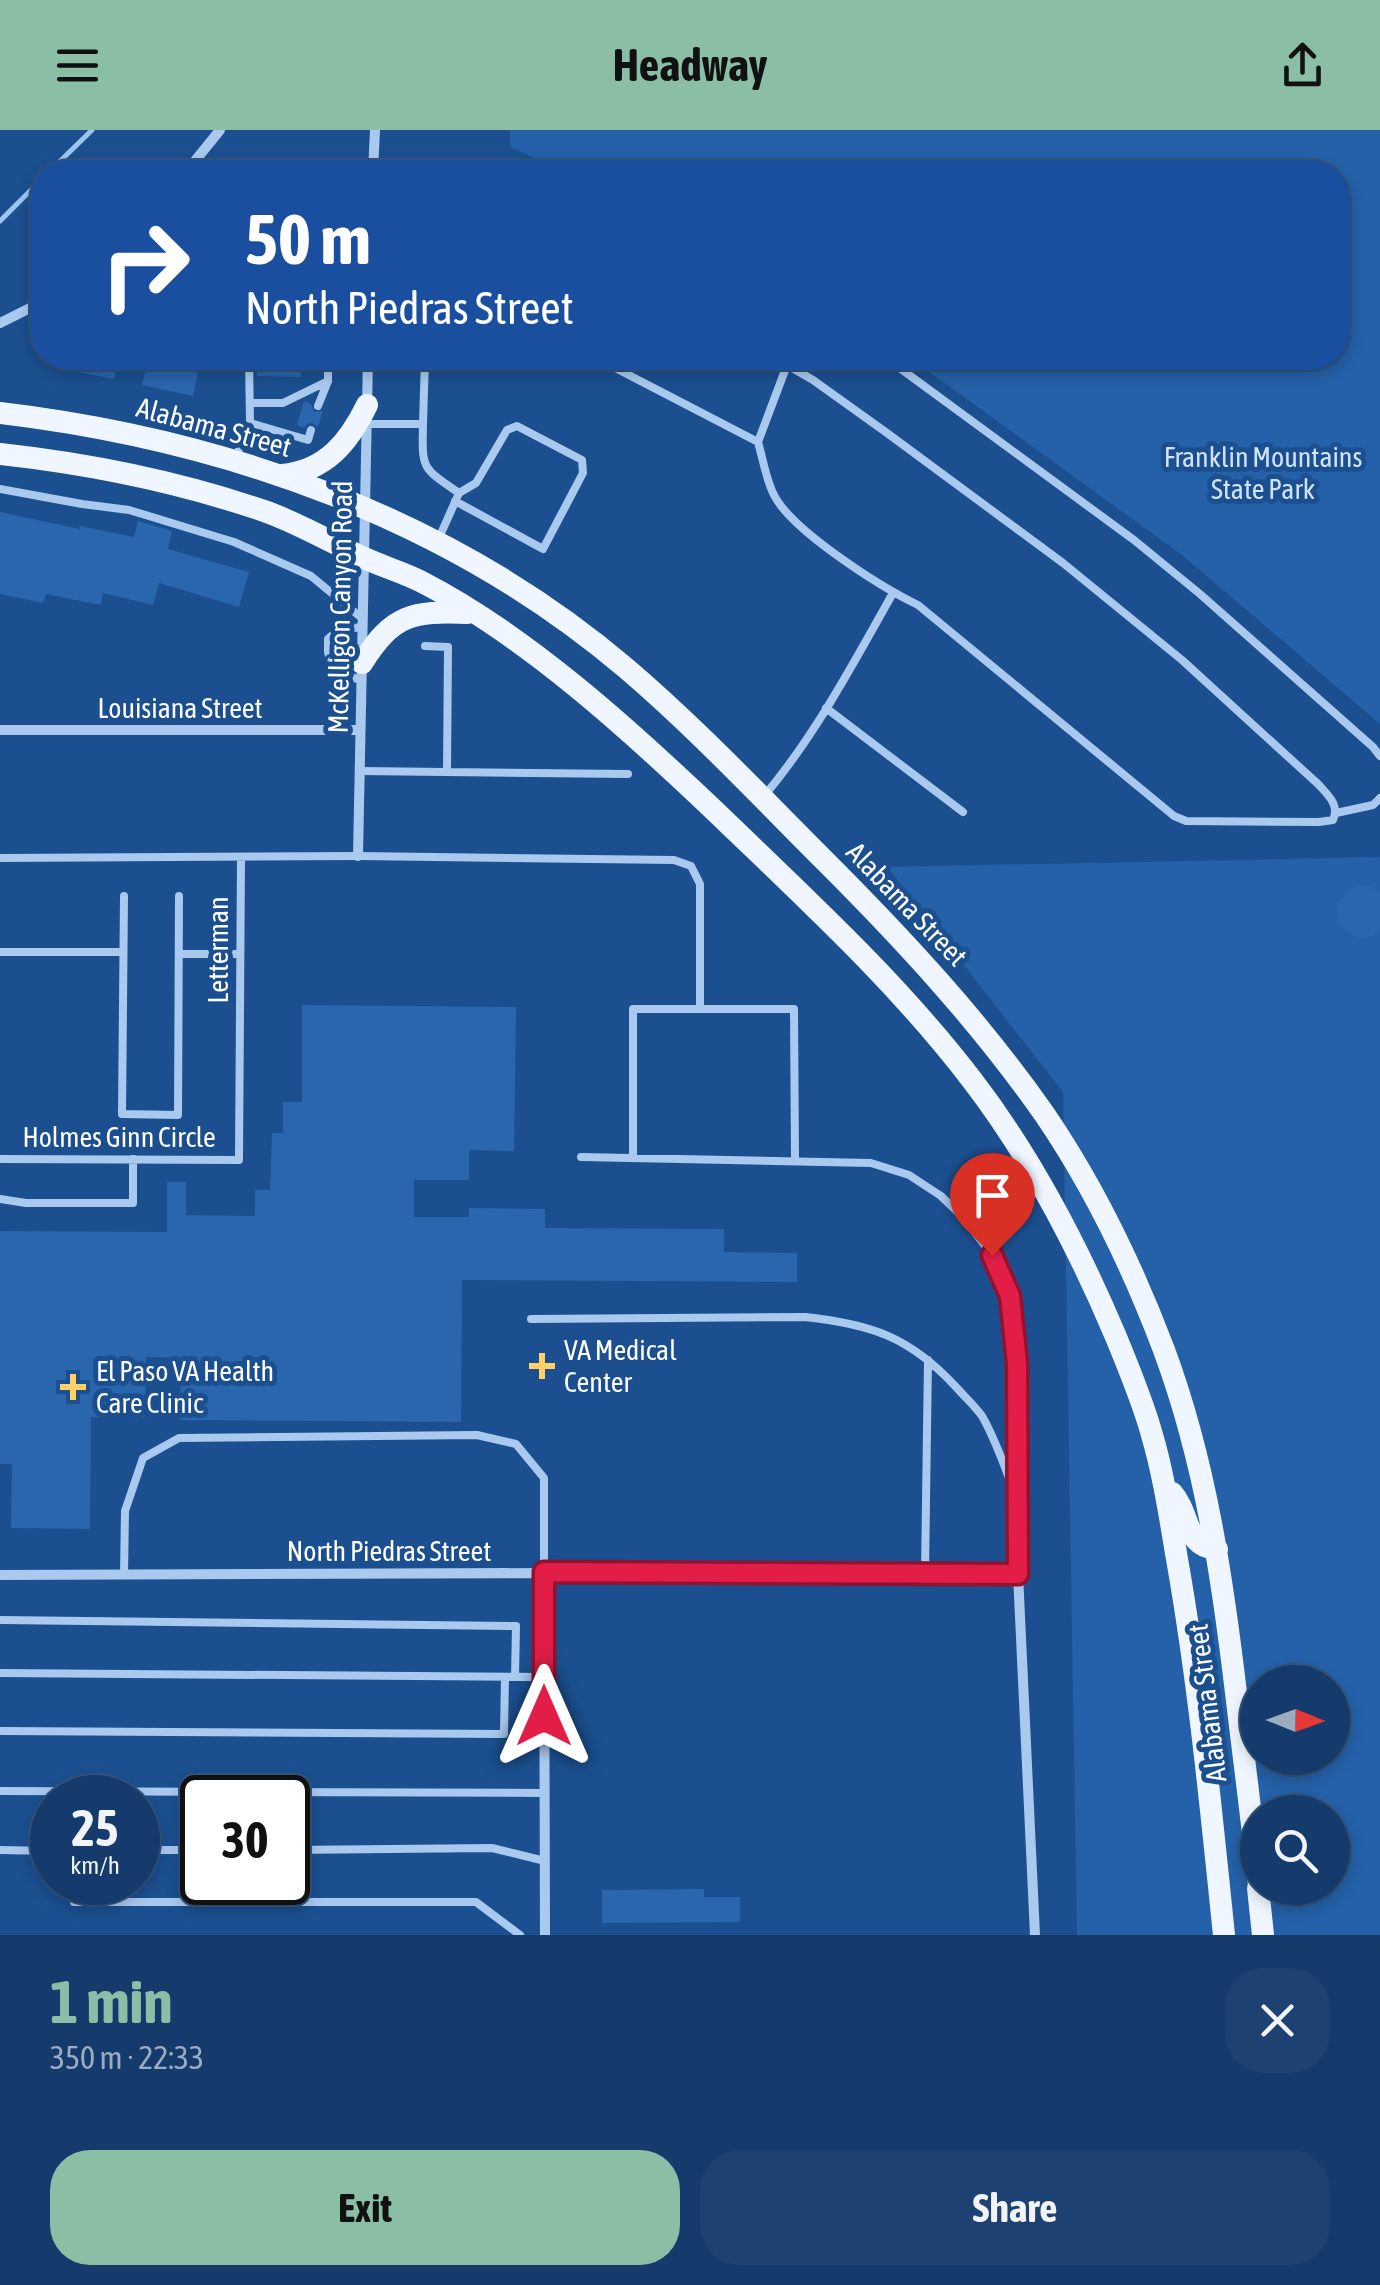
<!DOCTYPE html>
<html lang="en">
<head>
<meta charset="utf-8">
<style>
	:root { --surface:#143b6b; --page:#1d4271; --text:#f1f3f6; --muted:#9dadc1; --line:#33557e; --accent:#8abfa5 }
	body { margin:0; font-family:"Asap Condensed",sans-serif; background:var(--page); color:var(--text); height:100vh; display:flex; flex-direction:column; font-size:38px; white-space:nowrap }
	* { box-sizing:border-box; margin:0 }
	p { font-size:32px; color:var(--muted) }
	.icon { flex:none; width:55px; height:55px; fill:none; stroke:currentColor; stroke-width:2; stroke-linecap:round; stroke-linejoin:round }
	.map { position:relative; height:1805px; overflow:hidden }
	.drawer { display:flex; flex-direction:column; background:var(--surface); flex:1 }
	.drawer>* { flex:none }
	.guide { position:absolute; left:30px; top:30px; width:1320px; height:210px; border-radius:40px; box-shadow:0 5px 15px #0003,0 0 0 2px var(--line); background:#1a4fa0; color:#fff; overflow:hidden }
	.needle { width:65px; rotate:91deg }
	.controls { position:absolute; left:1240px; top:1535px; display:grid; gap:20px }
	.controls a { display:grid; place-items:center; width:110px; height:110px; border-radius:50%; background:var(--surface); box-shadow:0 5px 15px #0003,0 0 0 2px var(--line); font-size:50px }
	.speed { position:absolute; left:30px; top:1645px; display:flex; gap:20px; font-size:50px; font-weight:700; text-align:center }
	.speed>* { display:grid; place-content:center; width:130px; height:130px; border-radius:50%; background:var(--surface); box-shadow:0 5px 15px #0003,0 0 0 2px var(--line); line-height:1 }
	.speed small { font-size:25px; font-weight:400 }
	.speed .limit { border:5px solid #111; border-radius:15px; background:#fff; color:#111 }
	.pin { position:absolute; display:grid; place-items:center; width:85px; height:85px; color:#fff; margin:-102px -42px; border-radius:50% 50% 50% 0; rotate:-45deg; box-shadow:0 0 10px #0007 }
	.pin .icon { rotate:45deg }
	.me { position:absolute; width:110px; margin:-55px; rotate:0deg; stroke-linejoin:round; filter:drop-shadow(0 0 8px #0008) }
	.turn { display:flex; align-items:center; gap:35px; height:210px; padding:0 50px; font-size:45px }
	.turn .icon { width:130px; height:130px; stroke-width:2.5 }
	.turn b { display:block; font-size:70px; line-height:85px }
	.round { display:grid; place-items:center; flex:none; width:105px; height:105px; border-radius:40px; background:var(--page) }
	.head { display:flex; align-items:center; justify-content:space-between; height:170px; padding:0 50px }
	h1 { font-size:60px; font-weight:700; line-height:75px; color:var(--accent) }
	.cta { display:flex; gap:20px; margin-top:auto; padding:20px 50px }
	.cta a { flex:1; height:115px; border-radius:40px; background:var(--accent); color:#111; font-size:40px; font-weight:700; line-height:115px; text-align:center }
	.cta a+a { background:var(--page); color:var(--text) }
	header { display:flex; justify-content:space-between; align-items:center; height:130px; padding:0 50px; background:var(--accent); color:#111; font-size:45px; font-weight:700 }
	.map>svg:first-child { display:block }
	.green { fill:#2461a8; fill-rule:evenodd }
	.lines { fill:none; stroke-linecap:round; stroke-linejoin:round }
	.stream { stroke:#9cc4f0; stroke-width:5 }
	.building { fill:#2a66ad }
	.lane { stroke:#a9c9ee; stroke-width:8 }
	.street { stroke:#a9c9ee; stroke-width:10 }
	.primary { stroke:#f0f6ff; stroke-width:22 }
	.route-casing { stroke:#92132f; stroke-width:25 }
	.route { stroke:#e11d48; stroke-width:18 }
	.poi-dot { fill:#ffd166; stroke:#1b4f8f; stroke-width:4 }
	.labels { text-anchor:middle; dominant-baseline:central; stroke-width:10; stroke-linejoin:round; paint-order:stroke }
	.street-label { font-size:28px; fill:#fff; stroke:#1b4f8f }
	.park-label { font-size:28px; fill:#cfe3fa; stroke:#1b4f8f }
	.poi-label { font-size:28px; fill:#fff; stroke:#1b4f8f; text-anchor:start }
</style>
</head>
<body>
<header><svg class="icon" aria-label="menu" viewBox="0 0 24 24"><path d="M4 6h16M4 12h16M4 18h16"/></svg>Headway<svg class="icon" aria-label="share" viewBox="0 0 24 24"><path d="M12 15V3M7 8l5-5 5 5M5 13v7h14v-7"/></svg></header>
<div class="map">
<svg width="1380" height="1805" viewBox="0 0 1380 1805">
	<rect width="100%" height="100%" fill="#1b4f8f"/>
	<path class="green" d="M 510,0 L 1380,0 L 1380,594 L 1182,425 L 910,228 L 1338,228 L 1338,42 L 566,42 L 510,17 Z
		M 1380,727 L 1380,1805 L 1077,1805 L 1063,962 L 887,737 ZM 1258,1552 L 1332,1552 L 1332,1628 L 1258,1628 ZM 1258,1682 L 1332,1682 L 1332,1758 L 1258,1758 Z"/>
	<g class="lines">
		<path class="stream" d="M 49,42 L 92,0
			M 0,91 L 42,49"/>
	</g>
	<path class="building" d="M 69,228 L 119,228 L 114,249 L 67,240 Z
		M 148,228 L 201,228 L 193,266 L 142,255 Z
		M 256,228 L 302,228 L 301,247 L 257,246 Z
		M 304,271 L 311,274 L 314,282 L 323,281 L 318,297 L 312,293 L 307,294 L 304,298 L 297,295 Z
		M 0,382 L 80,399 L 80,396 L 134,407 L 138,391 L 172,401 L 168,419 L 249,442 L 239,477 L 159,453 L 153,475 L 103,463 L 101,475 L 46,464 L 43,473 L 0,464 Z
		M 1355,756 L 1372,757 L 1380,762 L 1380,801 L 1373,806 L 1356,807 L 1342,798 L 1338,791 L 1337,774 L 1348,760 Z
		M 302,875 L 516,877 L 514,1021 L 469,1020 L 469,1050 L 414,1050 L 414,1087 L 469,1087 L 469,1078 L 545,1079 L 545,1098 L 724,1099 L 724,1122 L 797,1123 L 797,1152 L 462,1150 L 461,1292 L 180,1290 L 181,1228 L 146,1227 L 145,1287 L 91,1287 L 90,1399 L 11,1398 L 12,1334 L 0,1334 L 0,1101 L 167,1102 L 167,1052 L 186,1052 L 186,1085 L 255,1086 L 255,1060 L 270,1060 L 272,1003 L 283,1003 L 283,972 L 302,972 Z
		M 704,1759 L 704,1767 L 740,1767 L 740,1792 L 602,1793 L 602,1760 Z"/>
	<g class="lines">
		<path class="lane" d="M 596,228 L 758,312 C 763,329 766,350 774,365 C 792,401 881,457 918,475 L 1174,686 L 1186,691 L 1319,692 L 1333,690 C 1340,675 1328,665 1318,654 L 1182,530 L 1063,433 L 887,303 L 813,250 L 775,228
			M 886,228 L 1134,410 L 1200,464 L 1373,617 L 1380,626
			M 250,273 L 283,273 L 328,251
			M 318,276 L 328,251 L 328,228
			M 250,293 L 308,310 L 311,300
			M 366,294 L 423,294 L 425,228
			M 423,294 C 422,339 421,337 459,363 L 439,408
			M 758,312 L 787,235
			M 235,329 L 250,293 L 249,228
			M 0,359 L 82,374 L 129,380 L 234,412 L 311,446 L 363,489
			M 455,371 L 543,419 L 583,343 L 582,330 L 517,296 L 507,300 L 476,353 L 459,363
			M 425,516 L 448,517 L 447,642
			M 362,551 L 332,539 L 328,522 L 328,509 L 338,500 L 362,497
			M 826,578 L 963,682
			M 360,641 L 628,644
			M 765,665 C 816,604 854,532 893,463
			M 1336,683 L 1373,675 L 1380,668
			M 0,728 L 358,726 L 674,730 L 691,736 L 700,754 L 700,878
			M 124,766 L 122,984 L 178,985 L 179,766
			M 0,822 L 123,822
			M 179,824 L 240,824
			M 581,1027 L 871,1033 L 909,1045 L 941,1066 L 964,1088 L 992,1125 L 1010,1166 L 1017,1233 L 1018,1444
			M 633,1028 L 633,879 L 794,879 L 795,1030
			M 0,1029 L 239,1030 L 241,728
			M 0,1069 L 26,1073 L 133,1073 L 133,1029
			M 531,1189 L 805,1187 C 871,1194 910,1207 956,1257 C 964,1266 975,1276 982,1286 C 996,1310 1005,1339 1016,1365
			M 925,1443 L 928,1230
			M 124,1445 L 125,1381 L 143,1328 L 179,1308 L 477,1305 L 516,1314 L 544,1348 L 544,1443
			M 0,1490 L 516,1496 L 515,1547
			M 0,1543 L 544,1547
			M 0,1601 L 504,1604 L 505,1547
			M 0,1661 L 545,1663
			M 0,1720 L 52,1721
			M 138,1720 L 202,1720
			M 288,1720 L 492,1718 L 545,1731
			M 73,1752 L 74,1772 L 476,1772 L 520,1805"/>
		<path class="street" d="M 186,42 L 220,0
			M 373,42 L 375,0
			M 0,193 L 42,172
			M 0,600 L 360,600
			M 358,726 L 368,228
			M 544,1443 L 545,1805
			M 0,1445 L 544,1443 L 1018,1444 L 1035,1805"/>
		<path class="primary" d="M 0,283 C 227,310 451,389 627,539 C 696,598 759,665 824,730 C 904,810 980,892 1045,985 C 1094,1057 1133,1138 1164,1220 C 1206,1333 1223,1452 1237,1571 C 1244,1630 1252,1690 1258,1749
			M 0,324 C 91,334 180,352 267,382 C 300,394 331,412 362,427 C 381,436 402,442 420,451 C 526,505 632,602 718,684 C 806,769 898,853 972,950 C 1032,1028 1078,1117 1116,1207 C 1129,1239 1143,1272 1152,1305 C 1164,1346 1170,1388 1177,1429 C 1199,1554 1211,1679 1224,1805
			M 282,345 C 326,341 349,312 367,275
			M 362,533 C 393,484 412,481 468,483
			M 1172,1363 C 1191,1384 1184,1417 1217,1419
			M 1258,1758 L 1263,1805"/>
	</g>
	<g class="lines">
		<g class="route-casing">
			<path id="route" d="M 544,1586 L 544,1442 L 1018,1444 L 1017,1233 L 1010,1166 L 992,1125"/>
		</g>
		<use href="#route" class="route"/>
	</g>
	<g class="poi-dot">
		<path d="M537 1221h10v10h10v10h-10v10h-10v-10h-10v-10h10z"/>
		<path d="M68 1242h10v10h10v10h-10v10h-10v-10h-10v-10h10z"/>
	</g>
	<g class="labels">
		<g class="street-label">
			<text transform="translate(214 297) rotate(15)">Alabama Street</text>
			<text transform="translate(340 477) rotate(-89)">McKelligon Canyon Road</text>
			<text x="180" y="578">Louisiana Street</text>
			<text transform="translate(907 774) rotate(46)">Alabama Street</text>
			<text transform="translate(218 820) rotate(-90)">Letterman</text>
			<text x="119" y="1007">Holmes Ginn Circle</text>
			<text x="389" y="1421">North Piedras Street</text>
			<text transform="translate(1207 1573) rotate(-97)">Alabama Street</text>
		</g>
		<g class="park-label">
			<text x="1263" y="327">Franklin Mountains<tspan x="1263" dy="32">State Park</tspan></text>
		</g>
		<g class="poi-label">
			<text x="564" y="1220">VA Medical<tspan x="564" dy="32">Center</tspan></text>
			<text x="96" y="1241">El Paso VA Health<tspan x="96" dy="32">Care Clinic</tspan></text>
		</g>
	</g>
</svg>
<div class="controls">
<a><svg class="needle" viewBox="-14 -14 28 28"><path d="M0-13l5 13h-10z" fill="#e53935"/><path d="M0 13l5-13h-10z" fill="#9dadc1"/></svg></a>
<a><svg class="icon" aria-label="search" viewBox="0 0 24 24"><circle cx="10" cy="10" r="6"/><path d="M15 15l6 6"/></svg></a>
</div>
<div class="speed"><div>25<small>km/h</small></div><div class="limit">30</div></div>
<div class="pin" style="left:992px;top:1125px;background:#d93025"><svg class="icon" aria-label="arrive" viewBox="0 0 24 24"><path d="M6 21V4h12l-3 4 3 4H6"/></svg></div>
<svg class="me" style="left:544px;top:1586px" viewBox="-20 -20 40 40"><path d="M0-17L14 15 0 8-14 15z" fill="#e11d48" stroke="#fff" stroke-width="4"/></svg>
<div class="guide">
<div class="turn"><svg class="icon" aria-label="right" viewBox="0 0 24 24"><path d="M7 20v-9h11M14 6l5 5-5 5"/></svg><div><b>50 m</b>North Piedras Street</div></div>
</div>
</div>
<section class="drawer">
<div class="head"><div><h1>1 min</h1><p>350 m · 22:33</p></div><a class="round"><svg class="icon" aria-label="close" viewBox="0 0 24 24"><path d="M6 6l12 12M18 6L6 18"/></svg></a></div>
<div class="cta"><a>Exit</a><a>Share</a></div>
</section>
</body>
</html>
